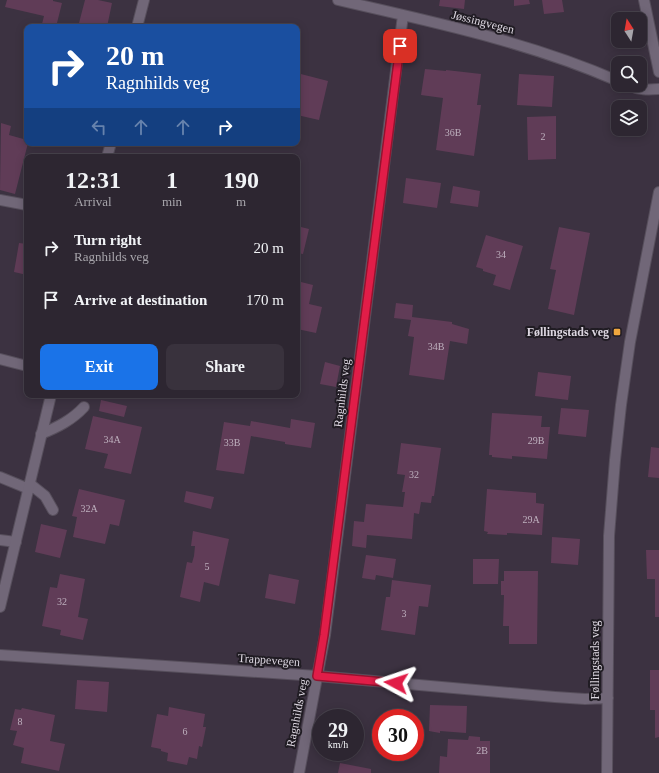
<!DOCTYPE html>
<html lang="en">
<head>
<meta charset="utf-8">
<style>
	:root { --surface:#2d2631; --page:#39323d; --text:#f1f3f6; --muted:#a7a5ab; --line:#48434d; --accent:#1a73e8 }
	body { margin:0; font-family:"Times New Roman",serif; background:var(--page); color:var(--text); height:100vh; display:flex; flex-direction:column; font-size:15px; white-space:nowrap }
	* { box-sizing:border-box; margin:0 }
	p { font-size:13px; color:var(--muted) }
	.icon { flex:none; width:22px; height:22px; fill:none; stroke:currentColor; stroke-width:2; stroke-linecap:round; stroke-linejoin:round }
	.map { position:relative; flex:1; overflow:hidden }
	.drawer { position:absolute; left:24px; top:154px; width:276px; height:244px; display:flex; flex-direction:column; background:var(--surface); border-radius:8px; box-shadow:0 2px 10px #0003,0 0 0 1px var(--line) }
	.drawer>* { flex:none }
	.top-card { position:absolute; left:24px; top:24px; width:276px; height:122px; border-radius:8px; box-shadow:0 2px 10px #0003,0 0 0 1px var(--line); background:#1a4fa0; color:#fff; overflow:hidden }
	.needle { width:26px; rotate:349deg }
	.tools { position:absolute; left:611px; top:12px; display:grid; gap:8px }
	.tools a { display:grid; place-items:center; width:36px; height:36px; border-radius:8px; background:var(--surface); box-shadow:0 2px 10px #0003,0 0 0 1px var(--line); font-size:20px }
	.speed { position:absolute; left:312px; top:709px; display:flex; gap:8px; font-size:20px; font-weight:700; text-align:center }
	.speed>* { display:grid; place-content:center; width:52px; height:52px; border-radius:50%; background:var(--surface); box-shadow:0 2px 10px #0003,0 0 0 1px var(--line); line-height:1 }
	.speed small { font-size:10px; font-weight:400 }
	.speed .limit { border:6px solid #d22; background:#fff; color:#111 }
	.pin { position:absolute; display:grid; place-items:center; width:34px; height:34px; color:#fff; margin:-17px; border-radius:8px; box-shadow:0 2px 6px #0006 }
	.me { position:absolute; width:44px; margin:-22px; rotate:275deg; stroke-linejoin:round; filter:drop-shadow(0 0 3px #0008) }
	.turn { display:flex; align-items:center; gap:14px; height:84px; padding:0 16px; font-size:18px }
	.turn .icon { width:52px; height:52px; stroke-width:2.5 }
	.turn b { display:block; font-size:28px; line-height:34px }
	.lanes { display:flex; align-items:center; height:38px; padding:0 16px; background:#0003; justify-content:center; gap:20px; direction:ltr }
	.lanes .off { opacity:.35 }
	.eta { display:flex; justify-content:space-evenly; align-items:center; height:68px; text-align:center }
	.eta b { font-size:24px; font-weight:700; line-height:28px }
	.action { display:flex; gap:8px; margin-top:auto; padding:8px 16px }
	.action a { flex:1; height:46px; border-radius:8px; background:var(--accent); color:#fff; font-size:16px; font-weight:700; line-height:46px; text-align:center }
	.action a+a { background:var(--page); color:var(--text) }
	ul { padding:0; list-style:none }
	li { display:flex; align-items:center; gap:12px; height:52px; padding:0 16px }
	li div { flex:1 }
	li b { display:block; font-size:15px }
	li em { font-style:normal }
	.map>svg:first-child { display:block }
	.building { fill:#603c57 }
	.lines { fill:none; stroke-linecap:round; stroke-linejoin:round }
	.service-casing { stroke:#574f5c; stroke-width:12 }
	.minor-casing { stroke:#574f5c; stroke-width:12 }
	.service { stroke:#716778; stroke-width:10 }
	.minor { stroke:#716778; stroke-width:10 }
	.route-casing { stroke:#92132f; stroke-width:10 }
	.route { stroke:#e11d48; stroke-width:7 }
	.poi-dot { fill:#f0a63e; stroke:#201c23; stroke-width:1.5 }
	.labels { text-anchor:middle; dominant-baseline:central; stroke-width:4; stroke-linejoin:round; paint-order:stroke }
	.number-label { font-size:10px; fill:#beb0be }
	.street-label { font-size:12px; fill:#ddd7e1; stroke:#201c23 }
	.poi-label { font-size:12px; font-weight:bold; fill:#ddd7e1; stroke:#201c23; text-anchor:end }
</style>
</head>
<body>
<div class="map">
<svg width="659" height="773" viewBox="0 0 659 773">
	<rect width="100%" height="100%" fill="#3c3241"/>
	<path class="building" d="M 7,0 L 53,0 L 53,1 L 62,3 L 56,27 L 42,24 L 44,16 L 5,7 Z
		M 85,0 L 98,0 L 112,3 L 107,27 L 96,27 L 79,23 Z
		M 440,0 L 465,0 L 464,9 L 439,6 Z
		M 514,0 L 529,0 L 530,4 L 514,6 Z
		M 542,0 L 562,0 L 564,12 L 544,14 Z
		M 425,69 L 446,71 L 446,70 L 481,74 L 477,105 L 481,105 L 474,156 L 436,150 L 443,98 L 421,95 Z
		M 297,73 L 328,81 L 319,120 L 297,115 Z
		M 519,74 L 554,76 L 552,107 L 517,105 Z
		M 556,116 L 556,159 L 528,160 L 527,117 Z
		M 1,123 L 11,126 L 9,135 L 27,140 L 27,143 L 28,143 L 15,194 L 0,190 Z
		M 406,178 L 441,183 L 437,208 L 403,203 Z
		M 453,186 L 480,191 L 478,207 L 450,203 Z
		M 297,226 L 309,229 L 303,254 L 297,253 Z
		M 559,227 L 590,233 L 574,315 L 548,309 L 556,270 L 550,269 Z
		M 486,235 L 523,246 L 510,290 L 493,285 L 496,275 L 483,271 L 483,269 L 476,267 Z
		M 19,243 L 27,244 L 27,275 L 14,272 Z
		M 297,281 L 313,285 L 309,304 L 322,307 L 316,333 L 297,329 L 300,318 L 297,318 Z
		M 396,303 L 413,305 L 412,317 L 452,322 L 452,324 L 469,329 L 467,344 L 450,341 L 444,380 L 409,375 L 414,337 L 408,336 L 411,320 L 394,318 Z
		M 325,362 L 340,366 L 336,387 L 320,384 Z
		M 538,372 L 571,376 L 568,400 L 535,396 Z
		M 101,400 L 127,406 L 124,417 L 99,411 Z
		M 561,408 L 589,410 L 586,437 L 558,434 Z
		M 492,413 L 542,416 L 541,427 L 550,427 L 547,459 L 512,456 L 512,459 L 492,457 L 492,455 L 489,455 Z
		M 93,416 L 142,427 L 131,474 L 104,468 L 108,454 L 85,449 Z
		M 291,419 L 315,423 L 311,448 L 285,444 L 285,442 L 251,436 L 244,474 L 216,470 L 224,422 L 250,426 L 251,421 L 290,428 Z
		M 401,443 L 441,448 L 434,496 L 432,496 L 431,503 L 421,502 L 419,514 L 414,513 L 412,539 L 367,535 L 366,548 L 352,546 L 354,521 L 364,522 L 366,504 L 403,507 L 405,492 L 402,492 L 405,475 L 397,474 Z
		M 651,447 L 659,448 L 659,478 L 648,477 Z
		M 79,489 L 125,500 L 119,526 L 110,524 L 105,544 L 73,537 L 77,517 L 72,516 Z
		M 487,489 L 536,493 L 536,503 L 544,504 L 542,535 L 507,533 L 507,535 L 487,534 L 488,532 L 484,531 Z
		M 186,491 L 214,497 L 211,509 L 184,502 Z
		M 41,524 L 67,530 L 60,558 L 35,552 Z
		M 193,531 L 229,539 L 219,586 L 204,582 L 200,602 L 180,597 L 187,562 L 192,563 L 194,556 L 195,546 L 191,546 Z
		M 552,537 L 580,539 L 578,565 L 551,563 Z
		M 646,550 L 659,550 L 659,617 L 655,617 L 655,579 L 647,579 Z
		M 366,555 L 396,559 L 393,578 L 376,575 L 375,580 L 362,578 Z
		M 473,559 L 499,559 L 498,584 L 473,584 Z
		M 504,571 L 538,571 L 537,644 L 509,644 L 509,626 L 503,626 L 504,595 L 501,595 L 501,581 L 504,581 Z
		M 60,574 L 85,579 L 78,617 L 88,619 L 83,640 L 60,635 L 61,630 L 42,626 L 50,587 L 57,588 Z
		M 269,574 L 299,580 L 295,604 L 265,598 Z
		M 392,580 L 431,585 L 428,607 L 419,606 L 415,635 L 381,630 L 386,597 L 390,597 Z
		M 650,670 L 659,670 L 659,737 L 655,738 L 655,710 L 650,710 Z
		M 77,680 L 109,682 L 107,712 L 75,709 Z
		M 430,705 L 467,706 L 466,733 L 440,731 L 440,733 L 429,731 Z
		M 169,707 L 205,714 L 203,727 L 206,727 L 202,747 L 199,746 L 197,759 L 189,757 L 187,765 L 167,761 L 168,753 L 161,751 L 161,749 L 151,747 L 157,714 L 168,716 Z
		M 22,708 L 55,715 L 50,741 L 65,744 L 59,771 L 21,763 L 24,748 L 13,745 L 17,731 L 10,730 L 15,709 L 21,710 Z
		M 469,736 L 480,737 L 480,741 L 490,741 L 490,773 L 439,773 L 440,756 L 447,757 L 448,739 L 468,740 Z
		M 340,763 L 371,769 L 371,773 L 338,773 Z"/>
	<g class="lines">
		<g class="service-casing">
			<path id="service" d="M 0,200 L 27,205
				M 0,359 L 27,366
				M 41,434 C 58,427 72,420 84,407
				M 0,477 L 29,489
				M 30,484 L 45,496 L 53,510
				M 0,540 L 16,542"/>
		</g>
		<g class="minor-casing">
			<path id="minor" d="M 338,0 C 433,22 529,42 618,81
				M 644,0 L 659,72
				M 137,27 L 144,0
				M 628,85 C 639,90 647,90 659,89
				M 107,157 L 111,143
				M 0,607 L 51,395
				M 0,655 L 317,676 L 555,697 L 585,699 L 608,698
				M 299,773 L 325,635 L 403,15
				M 607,773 L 609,536 L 615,460 L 621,405 L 630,342 L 659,192"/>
		</g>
		<use href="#service" class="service"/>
		<use href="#minor" class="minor"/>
	</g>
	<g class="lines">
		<g class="route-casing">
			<path id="route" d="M 396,683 L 317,676 L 324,635 L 400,46"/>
		</g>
		<use href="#route" class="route"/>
	</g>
	<rect class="poi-dot" x="613" y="328" width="8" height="8" rx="2"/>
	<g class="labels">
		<g class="number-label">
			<text x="453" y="132">36B</text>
			<text x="543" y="136">2</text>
			<text x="501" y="254">34</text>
			<text x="436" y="346">34B</text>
			<text x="112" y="439">34A</text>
			<text x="536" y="440">29B</text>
			<text x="232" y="442">33B</text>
			<text x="414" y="474">32</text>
			<text x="89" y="508">32A</text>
			<text x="531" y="519">29A</text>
			<text x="207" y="566">5</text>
			<text x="62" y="601">32</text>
			<text x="404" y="613">3</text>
			<text x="20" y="721">8</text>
			<text x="185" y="731">6</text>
			<text x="482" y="750">2B</text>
		</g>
		<g class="street-label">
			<text transform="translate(483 22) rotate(14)">Jøssingvegen</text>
			<text transform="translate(342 393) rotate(-83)">Ragnhilds veg</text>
			<text transform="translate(269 660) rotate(4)">Trappevegen</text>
			<text transform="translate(595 660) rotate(-90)">Føllingstads veg</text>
			<text transform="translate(297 713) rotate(-79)">Ragnhilds veg</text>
		</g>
		<g class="poi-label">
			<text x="609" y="332">Føllingstads veg</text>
		</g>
	</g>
</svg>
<div class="tools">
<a><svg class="needle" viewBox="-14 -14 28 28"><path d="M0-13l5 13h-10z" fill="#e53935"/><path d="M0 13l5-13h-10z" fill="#a7a5ab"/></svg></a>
<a><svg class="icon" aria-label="search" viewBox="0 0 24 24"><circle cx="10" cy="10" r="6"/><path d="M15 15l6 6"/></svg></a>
<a><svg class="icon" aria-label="layers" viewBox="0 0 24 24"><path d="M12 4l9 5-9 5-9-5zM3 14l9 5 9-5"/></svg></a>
</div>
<div class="speed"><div>29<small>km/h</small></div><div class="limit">30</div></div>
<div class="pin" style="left:400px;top:46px;background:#d93025"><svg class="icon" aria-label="arrive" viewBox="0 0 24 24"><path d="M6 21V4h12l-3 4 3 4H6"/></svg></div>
<svg class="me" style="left:396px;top:683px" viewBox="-20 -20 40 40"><path d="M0-17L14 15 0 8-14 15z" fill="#e11d48" stroke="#fff" stroke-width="4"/></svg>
<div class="top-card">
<div class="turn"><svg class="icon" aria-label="right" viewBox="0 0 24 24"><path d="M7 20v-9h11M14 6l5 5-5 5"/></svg><div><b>20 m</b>Ragnhilds veg</div></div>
<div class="lanes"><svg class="icon off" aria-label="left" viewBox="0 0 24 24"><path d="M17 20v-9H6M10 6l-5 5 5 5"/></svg><svg class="icon off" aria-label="ahead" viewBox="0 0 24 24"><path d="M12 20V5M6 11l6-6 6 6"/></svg><svg class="icon off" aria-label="ahead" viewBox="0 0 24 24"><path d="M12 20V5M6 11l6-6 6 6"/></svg><svg class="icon" aria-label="right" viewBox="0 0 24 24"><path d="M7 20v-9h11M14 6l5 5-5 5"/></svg></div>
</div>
<section class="drawer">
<div class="eta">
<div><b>12:31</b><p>Arrival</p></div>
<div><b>1</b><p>min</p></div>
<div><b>190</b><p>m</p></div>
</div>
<ul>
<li><svg class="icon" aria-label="right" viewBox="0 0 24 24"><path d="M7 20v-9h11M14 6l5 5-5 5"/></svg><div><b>Turn right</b><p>Ragnhilds veg</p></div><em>20 m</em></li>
<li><svg class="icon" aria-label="arrive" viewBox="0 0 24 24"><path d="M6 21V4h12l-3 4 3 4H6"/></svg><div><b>Arrive at destination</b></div><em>170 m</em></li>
</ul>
<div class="action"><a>Exit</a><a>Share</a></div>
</section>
</div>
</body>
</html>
